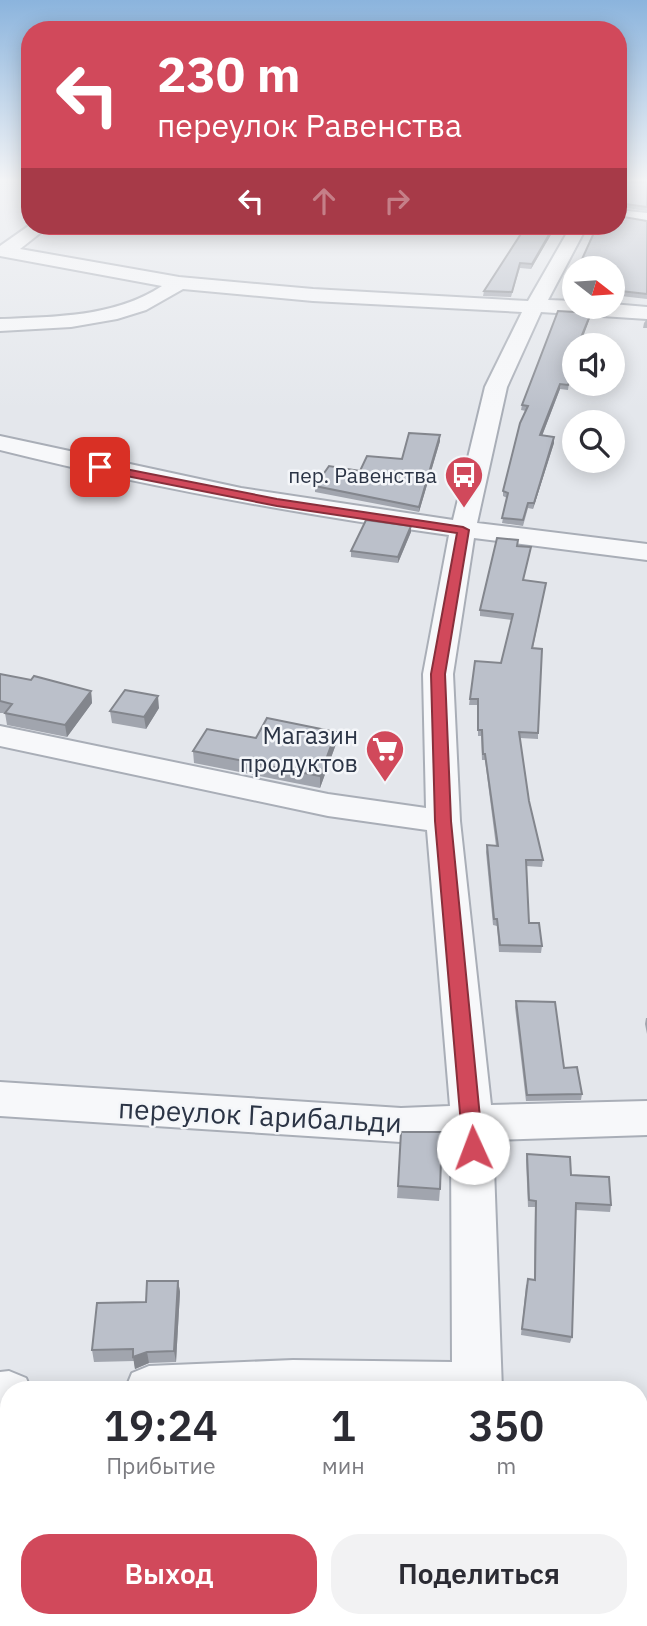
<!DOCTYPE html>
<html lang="ru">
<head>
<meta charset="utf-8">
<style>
	:root { --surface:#fff; --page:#f2f2f3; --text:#2b2b33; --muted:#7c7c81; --accent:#d1495b }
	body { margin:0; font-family:"IBM Plex Sans",sans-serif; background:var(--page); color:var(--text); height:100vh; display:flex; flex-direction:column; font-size:26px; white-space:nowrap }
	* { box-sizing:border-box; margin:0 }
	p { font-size:23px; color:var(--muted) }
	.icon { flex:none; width:38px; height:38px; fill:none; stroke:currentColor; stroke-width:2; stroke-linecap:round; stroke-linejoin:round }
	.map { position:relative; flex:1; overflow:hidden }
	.details { position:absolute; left:0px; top:1381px; width:648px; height:247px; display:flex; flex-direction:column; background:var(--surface); border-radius:28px 28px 0 0; box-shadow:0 4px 18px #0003 }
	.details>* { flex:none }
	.top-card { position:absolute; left:21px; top:21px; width:606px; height:214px; border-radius:28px; box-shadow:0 4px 18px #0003; background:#d1495b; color:#fff; overflow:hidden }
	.needle { width:46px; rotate:107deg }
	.buttons { position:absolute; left:562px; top:256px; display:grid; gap:14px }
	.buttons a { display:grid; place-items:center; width:63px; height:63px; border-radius:50%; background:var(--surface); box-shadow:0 4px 18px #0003; font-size:35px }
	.pin { position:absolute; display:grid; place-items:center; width:60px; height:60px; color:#fff; margin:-30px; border-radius:14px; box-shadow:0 4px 10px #0006 }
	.me { position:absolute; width:77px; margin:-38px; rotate:358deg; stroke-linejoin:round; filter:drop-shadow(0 0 5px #0008) }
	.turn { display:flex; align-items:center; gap:24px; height:147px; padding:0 21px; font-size:32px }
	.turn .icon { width:91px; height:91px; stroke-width:2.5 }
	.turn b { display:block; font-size:49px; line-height:60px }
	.lanes { display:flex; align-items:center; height:66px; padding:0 21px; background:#0003; justify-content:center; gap:35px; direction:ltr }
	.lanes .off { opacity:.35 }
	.eta { display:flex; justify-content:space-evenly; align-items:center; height:119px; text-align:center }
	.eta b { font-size:42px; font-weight:600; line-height:49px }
	.button { display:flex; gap:14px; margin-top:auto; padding:14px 21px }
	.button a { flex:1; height:80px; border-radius:28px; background:var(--accent); color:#fff; font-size:28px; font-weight:600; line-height:80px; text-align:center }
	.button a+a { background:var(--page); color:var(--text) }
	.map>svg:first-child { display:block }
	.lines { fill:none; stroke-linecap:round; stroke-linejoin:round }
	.minor-casing { stroke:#a9aeb7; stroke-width:4 }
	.minor { fill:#f7f8fa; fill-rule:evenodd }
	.wall { fill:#a1a5ae }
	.shaded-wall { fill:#83868d }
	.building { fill:#bbc0ca; stroke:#83868d; stroke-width:2 }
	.route { fill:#d1495b; stroke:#882f3b; stroke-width:2 }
	.labels { text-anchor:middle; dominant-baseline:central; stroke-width:5; stroke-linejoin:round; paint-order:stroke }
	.far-poi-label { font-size:21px; fill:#2b3445; stroke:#f4f6f9; text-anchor:end }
	.poi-label { font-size:24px; fill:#2b3445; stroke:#f4f6f9; text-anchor:end }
	.near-street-label { font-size:28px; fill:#2b3445; stroke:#f4f6f9 }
</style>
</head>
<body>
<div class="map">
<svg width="647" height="1626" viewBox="0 0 647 1626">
	<rect width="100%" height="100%" fill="#e4e7ec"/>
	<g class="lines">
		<g class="minor-casing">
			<path id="minor" d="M 618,210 L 647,213 L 647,223 L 618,220 Z
				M 30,225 L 49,226 L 20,249 L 179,277 L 313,289 L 528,301 L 571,226 L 587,226 L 548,300 L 574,301 L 574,306 L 612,304 L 647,307 L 647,319 L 541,312 L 507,387 L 477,523 L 647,544 L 647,560 L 474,538 L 453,674 L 460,821 L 491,1105 L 647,1101 L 647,1135 L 493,1140 L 502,1390 L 125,1390 L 132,1373 L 149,1366 L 293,1360 L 452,1362 L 451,1141 L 401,1142 L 0,1116 L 0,1082 L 401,1108 L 450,1106 L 427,830 L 328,816 L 0,746 L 0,726 L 328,794 L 426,808 L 423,674 L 449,535 C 298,514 148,487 0,450 L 0,436 L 241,488 L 453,520 L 485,387 L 522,312 L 313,301 L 183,289 L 146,310 L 117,319 L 71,327 L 0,331 L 0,319 C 55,317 115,317 162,286 L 0,256 L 0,246 Z
				M 9,1371 L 26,1378 L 31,1390 L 9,1390 L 9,1419 L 0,1420 L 0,1372 Z
				M 420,1619 L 476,1619 L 475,1626 L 419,1626 Z"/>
		</g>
		<use href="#minor" class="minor"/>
	</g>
	<path class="wall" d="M 618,182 L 647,182 L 647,211 L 618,207 Z
		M 647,221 L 647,299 L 612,295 L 612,268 Z
		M 499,226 L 556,226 L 531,269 L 520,268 L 511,297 L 483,296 L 484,291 L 525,229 Z
		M 574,277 L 574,299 L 566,298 L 567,293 Z
		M 591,313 L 590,318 L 574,345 L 568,390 L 560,389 L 542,436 L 554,437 L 554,443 L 533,509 L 528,508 L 523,526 L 502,523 L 507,498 L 503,496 L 503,491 L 526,411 L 521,410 L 522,405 Z
		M 647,319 L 647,328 L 643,328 L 644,323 Z
		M 440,441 L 419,512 L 315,492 L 315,486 L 360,471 L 402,459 Z
		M 411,526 L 411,532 L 398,563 L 351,557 L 351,551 Z
		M 518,546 L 530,553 L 523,580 L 546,583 L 533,648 L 538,733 L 538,739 L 520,738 L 529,801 L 543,860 L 542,867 L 526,866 L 529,923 L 542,946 L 541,953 L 499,952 L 497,926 L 493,925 L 486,852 L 487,845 L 496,846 L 485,760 L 482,760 L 481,736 L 478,736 L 478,705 L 469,705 L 475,661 L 501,663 L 512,620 L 480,616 L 480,610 Z
		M 0,674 L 91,691 L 92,703 L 67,737 L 7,725 L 5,713 L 0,713 Z
		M 159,708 L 146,729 L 112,723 L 110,711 Z
		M 336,732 L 336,744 L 320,788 L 194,763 L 193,751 L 256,738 Z
		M 516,1001 L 582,1094 L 581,1100 L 526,1101 L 515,1007 Z
		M 646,1018 L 647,1018 L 647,1034 L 645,1024 Z
		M 401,1132 L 440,1189 L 439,1201 L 397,1198 Z
		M 527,1154 L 571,1175 L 611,1205 L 610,1212 L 576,1210 L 572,1337 L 570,1343 L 521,1335 L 526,1285 L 534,1280 L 535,1207 L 528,1207 L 526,1160 Z
		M 178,1281 L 180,1292 L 176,1362 L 149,1363 L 135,1369 L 134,1361 L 94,1362 L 92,1350 L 146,1302 Z"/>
	<path class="shaded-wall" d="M 554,226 L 556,226 L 531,269 L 532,264 Z
		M 591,313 L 590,318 L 580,345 L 578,345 Z
		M 560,384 L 560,389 L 540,441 L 540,435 Z
		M 440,435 L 440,441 L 419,512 L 419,507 Z
		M 554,437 L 554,443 L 533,509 L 534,503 Z
		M 411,526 L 411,532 L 398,563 L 398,557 Z
		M 91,691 L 92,703 L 67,737 L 65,725 Z
		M 158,696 L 159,708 L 146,729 L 144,717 Z
		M 336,732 L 336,744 L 320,788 L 320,776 Z
		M 178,1281 L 180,1292 L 176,1362 L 174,1351 Z
		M 147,1352 L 149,1363 L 135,1369 L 133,1357 Z"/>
	<path class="building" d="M 618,182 L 647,182 L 647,207 L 619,203 L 618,208 Z
		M 618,216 L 647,221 L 647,294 L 612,290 L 612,268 L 578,268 L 597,226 L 618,226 Z
		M 526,226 L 554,226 L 532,264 L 520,263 L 512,292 L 484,291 Z
		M 574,277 L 574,294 L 567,293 Z
		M 558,311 L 591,313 L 578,345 L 574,345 L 574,370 L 568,385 L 560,384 L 540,435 L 554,437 L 534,503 L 528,503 L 523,520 L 502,518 L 508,493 L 503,491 L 520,423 L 528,406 L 522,405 Z
		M 409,433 L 440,435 L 419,507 L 315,486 L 329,466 L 360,471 L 367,456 L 402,459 Z
		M 366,520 L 411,526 L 398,557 L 351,551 Z
		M 497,538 L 518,540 L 517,546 L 531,547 L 523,580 L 546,583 L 532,648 L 542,649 L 538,733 L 519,732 L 529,801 L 543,860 L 526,860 L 529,923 L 539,923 L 542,946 L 500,945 L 497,919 L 494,919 L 487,845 L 498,846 L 485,754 L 483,754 L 482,730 L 478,730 L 478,699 L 470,699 L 475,661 L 501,663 L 513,614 L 480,610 Z
		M 0,674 L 31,680 L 34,676 L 91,691 L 65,725 L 5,713 L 12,704 L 0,701 Z
		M 125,690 L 158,696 L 144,717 L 110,711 Z
		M 267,718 L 336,732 L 320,776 L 193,751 L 207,729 L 256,738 Z
		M 516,1001 L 555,1002 L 564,1068 L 577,1067 L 582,1094 L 527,1095 Z
		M 401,1132 L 442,1132 L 440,1189 L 398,1186 Z
		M 527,1154 L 570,1157 L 571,1175 L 609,1177 L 611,1205 L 576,1203 L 572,1337 L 522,1329 L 528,1279 L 535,1280 L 536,1201 L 529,1200 Z
		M 147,1281 L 178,1281 L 174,1351 L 147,1352 L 133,1357 L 133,1349 L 92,1350 L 97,1303 L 146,1302 Z"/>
	<linearGradient id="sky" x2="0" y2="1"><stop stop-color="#8bb4dd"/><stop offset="0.44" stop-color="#f3f4f6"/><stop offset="1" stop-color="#f3f4f6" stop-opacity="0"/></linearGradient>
	<rect width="647" height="410" fill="url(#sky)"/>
	<path class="route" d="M 100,464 L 277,499 L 463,527 L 469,530 L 445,674 L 451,821 L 483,1148 L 480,1154 L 473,1157 L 466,1154 L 463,1148 L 435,821 L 431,674 L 457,533 L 277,506 L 96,470 L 96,465 Z"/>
	<defs>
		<g id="bus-pin" transform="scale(2.0125)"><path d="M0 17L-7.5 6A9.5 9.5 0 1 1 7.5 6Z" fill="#d1495b" stroke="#f4f6f9"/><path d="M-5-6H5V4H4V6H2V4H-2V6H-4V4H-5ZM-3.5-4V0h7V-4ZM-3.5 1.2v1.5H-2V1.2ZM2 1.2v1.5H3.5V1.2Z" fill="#fff"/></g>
		<g id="supermarket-pin" transform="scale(2.0125)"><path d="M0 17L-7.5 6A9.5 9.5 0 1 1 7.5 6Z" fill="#d1495b" stroke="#f4f6f9"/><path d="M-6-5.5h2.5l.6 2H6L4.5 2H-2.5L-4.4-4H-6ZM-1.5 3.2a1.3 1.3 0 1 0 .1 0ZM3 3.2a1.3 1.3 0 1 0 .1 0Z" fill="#fff"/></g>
	</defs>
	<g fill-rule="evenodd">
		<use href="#bus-pin" x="464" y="475"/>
		<use href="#supermarket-pin" x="385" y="749"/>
	</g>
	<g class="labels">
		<g class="far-poi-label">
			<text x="437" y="475">пер. Равенства</text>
		</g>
		<g class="poi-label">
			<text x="358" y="735">Магазин<tspan x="358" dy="28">продуктов</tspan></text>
		</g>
		<g class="near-street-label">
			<text transform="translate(260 1115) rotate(3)">переулок Гарибальди</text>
		</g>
	</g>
</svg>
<div class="buttons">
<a><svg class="needle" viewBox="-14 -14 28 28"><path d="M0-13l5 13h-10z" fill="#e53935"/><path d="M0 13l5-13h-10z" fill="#7c7c81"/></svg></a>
<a><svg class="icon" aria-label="sound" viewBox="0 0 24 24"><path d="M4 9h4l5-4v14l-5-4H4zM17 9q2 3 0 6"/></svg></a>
<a><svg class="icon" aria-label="search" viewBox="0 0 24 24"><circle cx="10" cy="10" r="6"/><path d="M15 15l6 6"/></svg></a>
</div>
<div class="pin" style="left:100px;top:467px;background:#d93025"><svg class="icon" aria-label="arrive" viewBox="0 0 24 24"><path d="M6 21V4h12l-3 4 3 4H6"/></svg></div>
<svg class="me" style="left:473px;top:1148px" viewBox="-20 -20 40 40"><circle r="19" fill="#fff"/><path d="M0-13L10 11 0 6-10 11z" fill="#d1495b"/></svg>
<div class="top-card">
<div class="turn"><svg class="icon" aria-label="left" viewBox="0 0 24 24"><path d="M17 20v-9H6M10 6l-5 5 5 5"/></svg><div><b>230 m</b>переулок Равенства</div></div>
<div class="lanes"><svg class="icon" aria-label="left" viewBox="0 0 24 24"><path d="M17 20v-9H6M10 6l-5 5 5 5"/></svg><svg class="icon off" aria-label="ahead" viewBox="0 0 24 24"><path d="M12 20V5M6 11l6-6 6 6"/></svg><svg class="icon off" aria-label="right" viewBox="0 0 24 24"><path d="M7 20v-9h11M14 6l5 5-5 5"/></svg></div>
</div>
<section class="details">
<div class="eta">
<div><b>19:24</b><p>Прибытие</p></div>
<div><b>1</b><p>мин</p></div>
<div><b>350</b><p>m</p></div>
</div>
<div class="button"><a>Выход</a><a>Поделиться</a></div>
</section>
</div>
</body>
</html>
